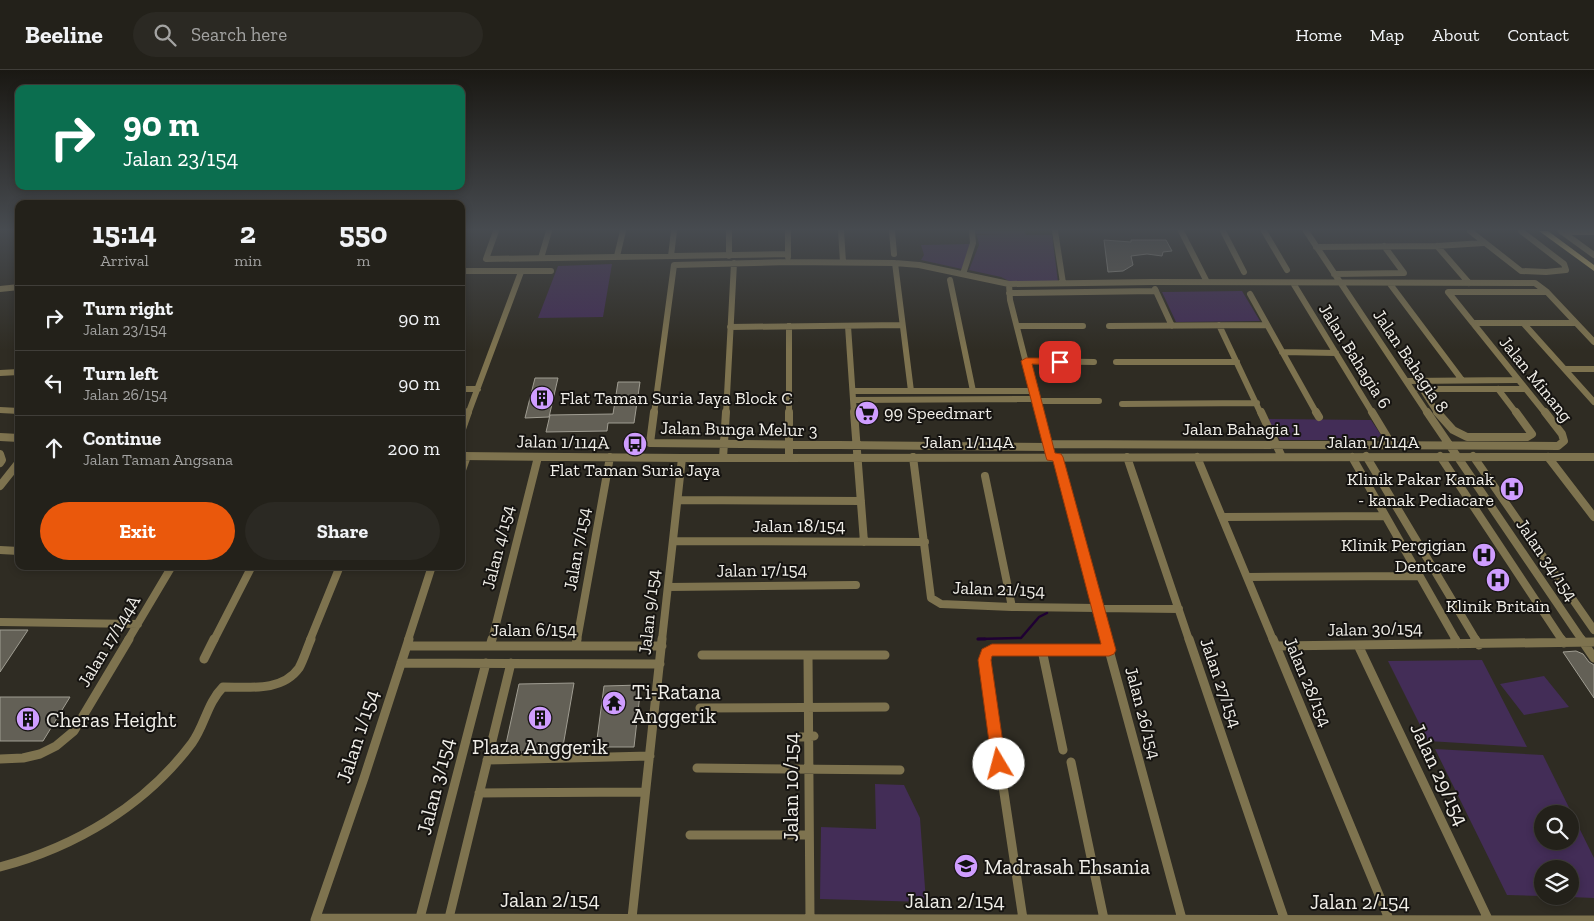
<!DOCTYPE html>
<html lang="en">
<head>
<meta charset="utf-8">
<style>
	:root { --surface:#23211a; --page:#2b2923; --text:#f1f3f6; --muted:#a3a3a2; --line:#403e39; --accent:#ea580c }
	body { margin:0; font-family:"Zilla Slab",serif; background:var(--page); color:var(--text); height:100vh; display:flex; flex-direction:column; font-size:19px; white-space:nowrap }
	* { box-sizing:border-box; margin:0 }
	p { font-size:16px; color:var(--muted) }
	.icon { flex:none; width:28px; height:28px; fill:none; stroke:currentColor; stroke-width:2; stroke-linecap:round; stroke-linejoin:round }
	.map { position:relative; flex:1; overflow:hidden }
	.sheet { position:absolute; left:15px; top:130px; width:450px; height:370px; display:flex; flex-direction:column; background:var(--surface); border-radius:10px; box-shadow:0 2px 8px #0003,0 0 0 1px var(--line) }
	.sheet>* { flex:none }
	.hud { position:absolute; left:15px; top:15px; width:450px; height:105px; border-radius:10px; box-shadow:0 2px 8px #0003,0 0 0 1px var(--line); background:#0b6e4f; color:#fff; overflow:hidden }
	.tools { position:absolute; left:1534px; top:735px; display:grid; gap:10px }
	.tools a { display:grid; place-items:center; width:45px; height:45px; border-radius:50%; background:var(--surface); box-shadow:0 2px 8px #0003,0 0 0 1px var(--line); font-size:25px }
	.pin { position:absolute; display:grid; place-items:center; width:42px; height:42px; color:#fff; margin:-21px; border-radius:10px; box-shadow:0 2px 8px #0006 }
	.me { position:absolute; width:55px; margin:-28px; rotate:352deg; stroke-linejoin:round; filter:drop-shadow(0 0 4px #0008) }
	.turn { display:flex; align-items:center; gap:18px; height:105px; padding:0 25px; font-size:22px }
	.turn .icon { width:65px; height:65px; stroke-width:2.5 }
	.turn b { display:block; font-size:35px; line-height:42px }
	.eta { display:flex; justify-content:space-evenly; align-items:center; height:85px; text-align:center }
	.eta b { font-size:30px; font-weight:700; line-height:35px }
	.action { display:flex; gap:10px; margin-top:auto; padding:10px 25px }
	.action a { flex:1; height:58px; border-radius:30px; background:var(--accent); color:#fff; font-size:20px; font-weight:700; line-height:58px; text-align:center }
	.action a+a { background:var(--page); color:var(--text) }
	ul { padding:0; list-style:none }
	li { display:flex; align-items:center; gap:15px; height:65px; padding:0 25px; border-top:1px solid var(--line) }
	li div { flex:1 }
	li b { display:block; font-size:19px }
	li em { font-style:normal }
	header { display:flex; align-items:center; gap:30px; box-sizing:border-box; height:70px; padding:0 25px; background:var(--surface); border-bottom:1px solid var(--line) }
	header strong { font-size:24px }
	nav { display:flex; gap:28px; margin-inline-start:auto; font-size:18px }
	.search { width:350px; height:45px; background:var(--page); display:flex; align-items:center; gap:12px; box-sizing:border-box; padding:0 18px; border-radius:28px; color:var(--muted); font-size:19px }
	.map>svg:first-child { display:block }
	.green { fill:#432d57; fill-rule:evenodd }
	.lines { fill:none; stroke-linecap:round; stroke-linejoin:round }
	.stream-far1 { stroke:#1f0033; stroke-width:2.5 }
	.stream { stroke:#1f0033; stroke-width:3 }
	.building { fill:#636056; stroke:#a09d92 }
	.minor-far2 { stroke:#7e734f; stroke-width:6 }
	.minor-far1 { stroke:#7e734f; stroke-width:8 }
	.minor { stroke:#7e734f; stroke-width:9 }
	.major { fill:#d1ba6c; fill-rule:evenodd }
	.route { fill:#ea580c; stroke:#983908 }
	.labels { text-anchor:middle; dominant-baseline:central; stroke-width:4; stroke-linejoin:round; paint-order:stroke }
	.street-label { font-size:18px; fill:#f0eee8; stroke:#161411 }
	.poi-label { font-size:18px; fill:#f0eee8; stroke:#161411; text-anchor:start }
	.near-poi-label { font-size:21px; fill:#f0eee8; stroke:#161411; text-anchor:start }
	.near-street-label { font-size:21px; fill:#f0eee8; stroke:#161411 }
</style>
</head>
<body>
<header>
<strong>Beeline</strong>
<div class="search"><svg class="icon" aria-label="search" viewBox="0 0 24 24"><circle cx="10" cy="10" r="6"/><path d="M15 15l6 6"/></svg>Search here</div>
<nav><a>Home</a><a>Map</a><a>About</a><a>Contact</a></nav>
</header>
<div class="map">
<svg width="1594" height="851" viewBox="0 0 1594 851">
	<rect width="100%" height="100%" fill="#2f2c23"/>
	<path class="green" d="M 975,161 L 1024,161 L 1026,165 L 1052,165 L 1058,212 L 1011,212 L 1001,207 L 969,200 L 979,175 L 977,165 L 1002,165 L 976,164 Z
		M 970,174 L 962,199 L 921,190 L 924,185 L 921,175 Z
		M 612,194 L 603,247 L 538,248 L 558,196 Z
		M 1242,221 L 1260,251 L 1176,252 L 1162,222 Z
		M 1267,349 L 1371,350 L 1381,365 L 1375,370 L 1280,370 Z
		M 1482,590 L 1527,677 L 1428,671 L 1388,591 Z
		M 1544,606 L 1569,637 L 1524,645 L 1500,614 Z
		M 1435,679 L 1543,685 L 1594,788 L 1594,828 L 1547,826 L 1570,826 L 1570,799 L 1542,799 L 1542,826 L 1507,825 ZM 1542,744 L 1570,744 L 1570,771 L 1542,771 Z
		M 875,714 L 904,715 L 920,748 L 926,832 L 820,829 L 821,757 L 876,759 Z"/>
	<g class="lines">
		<path class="stream-far1" d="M 978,569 L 1021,568 L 1039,547 L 1047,543"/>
		<path class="stream" d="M 978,569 L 985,569"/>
	</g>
	<path class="building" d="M 1104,170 L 1131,172 L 1131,170 L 1166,170 L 1172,181 L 1163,182 L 1162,186 L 1147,184 L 1131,186 L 1133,195 L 1123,201 L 1108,202 Z
		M 535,308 L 558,308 L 549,347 L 525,348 Z
		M 618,312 L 640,312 L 634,353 L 608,353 L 607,361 L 546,362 L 550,345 L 613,344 Z
		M 0,560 L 28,560 L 0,602 Z
		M 1576,581 L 1583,584 L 1589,592 L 1594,595 L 1594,628 L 1563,582 Z
		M 574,613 L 562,682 L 504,683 L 519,614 Z
		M 641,615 L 634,677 L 596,677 L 604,616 Z
		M 0,627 L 70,627 L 43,671 L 0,671 Z"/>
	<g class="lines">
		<path class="minor-far2" d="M 496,161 L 486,189 L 788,184
			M 729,161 L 729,186
			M 788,161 L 788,187
			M 841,161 L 843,192
			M 892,161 L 894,184
			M 1055,161 L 1063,213
			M 1181,161 L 1207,212
			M 1223,161 L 1244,202
			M 1264,161 L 1287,200
			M 1306,161 L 1428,344
			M 1470,161 L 1521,201 L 1546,202 L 1566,200 L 1564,194 L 1521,161
			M 1561,161 L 1594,185
			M 1562,162 L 1594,162
			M 1437,176 L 1469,213
			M 1316,177 L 1437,176 L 1483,173
			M 617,186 L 623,161
			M 671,186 L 674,161
			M 541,188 L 549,161
			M 895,193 L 911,321
			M 461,201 L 551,201
			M 963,204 L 973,173 L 972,161
			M 1334,204 L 1404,203 L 1384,176
			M 950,210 L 973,321
			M 461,211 L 463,207
			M 1293,213 L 1373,344
			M 1009,214 L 1010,230 L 1039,344
			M 1390,214 L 1462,310
			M 0,219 L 19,217
			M 1155,219 L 1172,256
			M 1009,223 L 1156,221
			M 1250,224 L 1317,344
			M 1473,253 L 1576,253
			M 1524,254 L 1594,332
			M 1219,255 L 1261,344
			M 789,256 L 789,344
			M 848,256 L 854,344
			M 1017,256 L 1083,256
			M 1109,256 L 1267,255
			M 730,257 L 902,255
			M 1282,282 L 1336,283
			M 1026,291 L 1094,292
			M 1116,292 L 1237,292
			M 1566,299 L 1594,299
			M 0,303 L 19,302
			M 1407,311 L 1517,310
			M 461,319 L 478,319
			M 1419,319 L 1525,319
			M 1422,319 L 1438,344
			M 1498,319 L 1517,344
			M 853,321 L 1034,321
			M 853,330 L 1036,329
			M 1036,331 L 1099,331
			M 1122,334 L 1257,333
			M 0,340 L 19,341
			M 468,344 L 521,202
			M 654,344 L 674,195 L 788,192 L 895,193 L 919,195 L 1009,214 L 1152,212 L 1535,213 L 1547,222 L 1594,272
			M 726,344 L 734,193
			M 1546,344 L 1448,222 L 1547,222"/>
		<path class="minor-far1" d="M 654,342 L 650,373 L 1048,377
			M 789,342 L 789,388
			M 854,342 L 864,472
			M 1039,342 L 1048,377
			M 1261,342 L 1282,387
			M 1316,342 L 1319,347
			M 1372,342 L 1392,375
			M 1427,342 L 1582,570
			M 1437,342 L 1453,360 L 1467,367 L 1527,367 L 1532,364 L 1516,342
			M 461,362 L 468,342
			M 0,367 L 19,368
			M 1048,374 L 1558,376 L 1564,371 L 1562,364 L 1545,342
			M 0,384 L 2,390 L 0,393
			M 461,386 L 682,388 L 1594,387
			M 1366,386 L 1476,570
			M 1440,386 L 1562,570
			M 1473,386 L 1594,560
			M 913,387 L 931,528 L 941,534 L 1012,537 L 1179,539
			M 1057,387 L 1107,570
			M 1127,387 L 1189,570
			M 1197,387 L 1273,570
			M 1352,387 L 1456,570
			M 1548,387 L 1594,447
			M 723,388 L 726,342
			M 461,403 L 467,386
			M 985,406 L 1012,537
			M 0,416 L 19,392
			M 678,430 L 861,431
			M 1222,447 L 1385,446
			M 673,471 L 925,472
			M 0,480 L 19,481
			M 1247,507 L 1419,506
			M 668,517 L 856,515
			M 0,552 L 138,554
			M 128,570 L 172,496
			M 214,570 L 252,496
			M 310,570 L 340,496
			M 408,570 L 432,496
			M 492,570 L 538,387
			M 577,570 L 610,387
			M 662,570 L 682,388"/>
		<path class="minor" d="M 1106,569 L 1182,849
			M 1189,569 L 1285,851
			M 1273,569 L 1389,849
			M 1455,569 L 1458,574
			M 1475,569 L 1479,575
			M 1561,569 L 1564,573
			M 1581,569 L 1594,588
			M 1358,575 L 1488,849
			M 407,576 L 662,576
			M 490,576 L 492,569
			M 576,576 L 577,569
			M 1276,576 L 1594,572
			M 1042,580 L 1063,680
			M 702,585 L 885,585
			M 808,585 L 810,848
			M 204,589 L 214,569
			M 401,593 L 660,594
			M 700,638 L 885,637
			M 797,667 L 814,666
			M 0,689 L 23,688 L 40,684 L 56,676 L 74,661 L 129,569
			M 487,690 L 650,686
			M 1071,692 L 1104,849
			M 697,698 L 900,700
			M 479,723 L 645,722
			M 690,765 L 809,765
			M 0,797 C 75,777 145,736 192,673 C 205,655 207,633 223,617 C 249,617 282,622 299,598 C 304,589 307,578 311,569
			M 317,848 L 1594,850
			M 420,848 L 486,593
			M 449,848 L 511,593
			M 632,848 L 662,569
			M 1023,849 L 984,590 L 987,583 L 992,579 L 1109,580
			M 315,850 L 364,708 L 409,569"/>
		<path class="major" d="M 1539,161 L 1548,161 L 1594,195 L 1594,201 Z"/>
	</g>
	<linearGradient id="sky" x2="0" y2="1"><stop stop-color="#1a1813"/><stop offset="0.57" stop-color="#474b50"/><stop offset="1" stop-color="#474b50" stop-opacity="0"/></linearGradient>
	<rect width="1594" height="280" fill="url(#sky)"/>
	<path class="route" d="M 1026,288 L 1060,288 L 1065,292 L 1060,295 L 1032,294 L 1055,383 L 1061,384 L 1063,387 L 1116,580 L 1114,584 L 1109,586 L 992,586 L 991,590 L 1006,694 L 1004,698 L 999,700 L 994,698 L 992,694 L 978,590 L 982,579 L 992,574 L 1101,574 L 1053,391 L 1047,390 L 1046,387 L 1021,291 Z"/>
	<defs>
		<g id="building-disc" transform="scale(1.25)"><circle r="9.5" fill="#cf9dff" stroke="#161411"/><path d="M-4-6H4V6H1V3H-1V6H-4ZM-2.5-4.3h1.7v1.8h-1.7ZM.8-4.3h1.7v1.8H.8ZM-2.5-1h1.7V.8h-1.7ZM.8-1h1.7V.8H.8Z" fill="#111"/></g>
		<g id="supermarket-disc" transform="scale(1.25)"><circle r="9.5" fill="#cf9dff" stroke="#161411"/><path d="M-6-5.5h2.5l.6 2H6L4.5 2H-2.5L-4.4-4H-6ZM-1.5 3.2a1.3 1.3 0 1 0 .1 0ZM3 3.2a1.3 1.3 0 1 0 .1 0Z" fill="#111"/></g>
		<g id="bus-disc" transform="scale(1.25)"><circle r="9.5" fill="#cf9dff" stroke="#161411"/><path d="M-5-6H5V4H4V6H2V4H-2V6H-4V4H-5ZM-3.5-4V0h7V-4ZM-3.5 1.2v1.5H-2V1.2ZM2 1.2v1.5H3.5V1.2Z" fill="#111"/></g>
		<g id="hospital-disc" transform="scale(1.25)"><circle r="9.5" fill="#cf9dff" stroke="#161411"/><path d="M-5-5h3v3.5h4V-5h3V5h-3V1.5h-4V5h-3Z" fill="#111"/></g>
		<g id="temple-disc" transform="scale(1.25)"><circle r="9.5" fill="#cf9dff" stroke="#161411"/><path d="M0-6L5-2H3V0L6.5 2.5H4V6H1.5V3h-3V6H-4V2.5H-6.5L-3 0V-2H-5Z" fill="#111"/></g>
		<g id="school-disc" transform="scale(1.25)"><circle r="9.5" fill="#cf9dff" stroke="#161411"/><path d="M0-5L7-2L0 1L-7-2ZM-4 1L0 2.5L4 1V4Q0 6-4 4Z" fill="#111"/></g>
	</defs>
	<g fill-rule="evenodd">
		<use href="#building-disc" x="542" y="328"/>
		<use href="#supermarket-disc" x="867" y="343"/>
		<use href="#bus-disc" x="635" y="374"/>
		<use href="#hospital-disc" x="1512" y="419"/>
		<use href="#hospital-disc" x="1484" y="485"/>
		<use href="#hospital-disc" x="1498" y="510"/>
		<use href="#temple-disc" x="614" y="633"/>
		<use href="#building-disc" x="540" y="648"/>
		<use href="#building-disc" x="28" y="649"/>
		<use href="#school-disc" x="966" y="796"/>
	</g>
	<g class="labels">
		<g class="street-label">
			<text transform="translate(1355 286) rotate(58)">Jalan Bahagia 6</text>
			<text transform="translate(1411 291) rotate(56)">Jalan Bahagia 8</text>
			<text transform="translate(1536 309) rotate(51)">Jalan Minang</text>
			<text transform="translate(739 359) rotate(1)">Jalan Bunga Melur 3</text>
			<text x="1241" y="359">Jalan Bahagia 1</text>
			<text transform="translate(563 372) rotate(1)">Jalan 1/114A</text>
			<text x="968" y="372">Jalan 1/114A</text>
			<text x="1373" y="372">Jalan 1/114A</text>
			<text x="799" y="456">Jalan 18/154</text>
			<text transform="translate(498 477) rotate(-76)">Jalan 4/154</text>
			<text transform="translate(577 479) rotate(-80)">Jalan 7/154</text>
			<text transform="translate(1547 490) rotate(56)">Jalan 34/154</text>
			<text transform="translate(762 500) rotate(-1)">Jalan 17/154</text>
			<text transform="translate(999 519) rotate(2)">Jalan 21/154</text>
			<text transform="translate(649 542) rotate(-84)">Jalan 9/154</text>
			<text transform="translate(1375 559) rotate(-1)">Jalan 30/154</text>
			<text x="534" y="560">Jalan 6/154</text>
			<text transform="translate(109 571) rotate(-59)">Jalan 17/144A</text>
			<text transform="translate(1308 612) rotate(67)">Jalan 28/154</text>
			<text transform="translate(1221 613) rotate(71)">Jalan 27/154</text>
			<text transform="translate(1143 643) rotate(75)">Jalan 26/154</text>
		</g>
		<g class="poi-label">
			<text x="560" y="328">Flat Taman Suria Jaya Block C</text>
			<text x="884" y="343">99 Speedmart</text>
			<text x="635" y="400" text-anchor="middle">Flat Taman Suria Jaya</text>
			<text x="1494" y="409" text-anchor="end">Klinik Pakar Kanak<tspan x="1494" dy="21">- kanak Pediacare</tspan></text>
			<text x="1466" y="475" text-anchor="end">Klinik Pergigian<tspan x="1466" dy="21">Dentcare</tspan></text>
			<text x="1498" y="536" text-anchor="middle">Klinik Britain</text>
		</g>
		<g class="near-poi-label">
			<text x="632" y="621">Ti-Ratana<tspan x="632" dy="24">Anggerik</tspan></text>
			<text x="46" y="649">Cheras Height</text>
			<text x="540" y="676" text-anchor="middle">Plaza Anggerik</text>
			<text x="984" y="796">Madrasah Ehsania</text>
		</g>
		<g class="near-street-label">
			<text transform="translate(357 666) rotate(-72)">Jalan 1/154</text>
			<text transform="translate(1440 704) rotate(65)">Jalan 29/154</text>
			<text transform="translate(435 716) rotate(-76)">Jalan 3/154</text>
			<text transform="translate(790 717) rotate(-90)">Jalan 10/154</text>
			<text x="550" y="829">Jalan 2/154</text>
			<text x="955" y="830">Jalan 2/154</text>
			<text x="1360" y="831">Jalan 2/154</text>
		</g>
	</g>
</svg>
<div class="tools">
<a><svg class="icon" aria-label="search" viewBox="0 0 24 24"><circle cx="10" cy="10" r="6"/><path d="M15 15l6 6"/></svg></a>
<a><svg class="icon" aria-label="layers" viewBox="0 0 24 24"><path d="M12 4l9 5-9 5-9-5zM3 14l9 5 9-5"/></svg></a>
</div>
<div class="pin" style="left:1060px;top:292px;background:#d93025"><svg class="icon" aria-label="arrive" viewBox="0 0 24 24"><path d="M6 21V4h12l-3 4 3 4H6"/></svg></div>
<svg class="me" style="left:999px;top:694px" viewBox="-20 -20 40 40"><circle r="19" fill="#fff"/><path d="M0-13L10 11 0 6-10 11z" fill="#ea580c"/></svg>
<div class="hud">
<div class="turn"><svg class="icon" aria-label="right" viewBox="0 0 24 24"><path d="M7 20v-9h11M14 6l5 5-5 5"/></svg><div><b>90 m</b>Jalan 23/154</div></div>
</div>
<section class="sheet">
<div class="eta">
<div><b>15:14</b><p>Arrival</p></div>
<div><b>2</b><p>min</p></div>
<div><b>550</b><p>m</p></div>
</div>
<ul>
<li><svg class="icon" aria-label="right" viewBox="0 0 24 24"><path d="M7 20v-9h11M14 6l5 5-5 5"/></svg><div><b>Turn right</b><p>Jalan 23/154</p></div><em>90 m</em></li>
<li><svg class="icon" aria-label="left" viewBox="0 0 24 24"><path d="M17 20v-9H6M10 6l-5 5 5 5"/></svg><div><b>Turn left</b><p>Jalan 26/154</p></div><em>90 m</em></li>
<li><svg class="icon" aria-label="ahead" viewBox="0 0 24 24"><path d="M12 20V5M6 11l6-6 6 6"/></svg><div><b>Continue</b><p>Jalan Taman Angsana</p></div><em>200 m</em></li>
</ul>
<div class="action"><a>Exit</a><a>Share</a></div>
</section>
</div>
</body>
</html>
